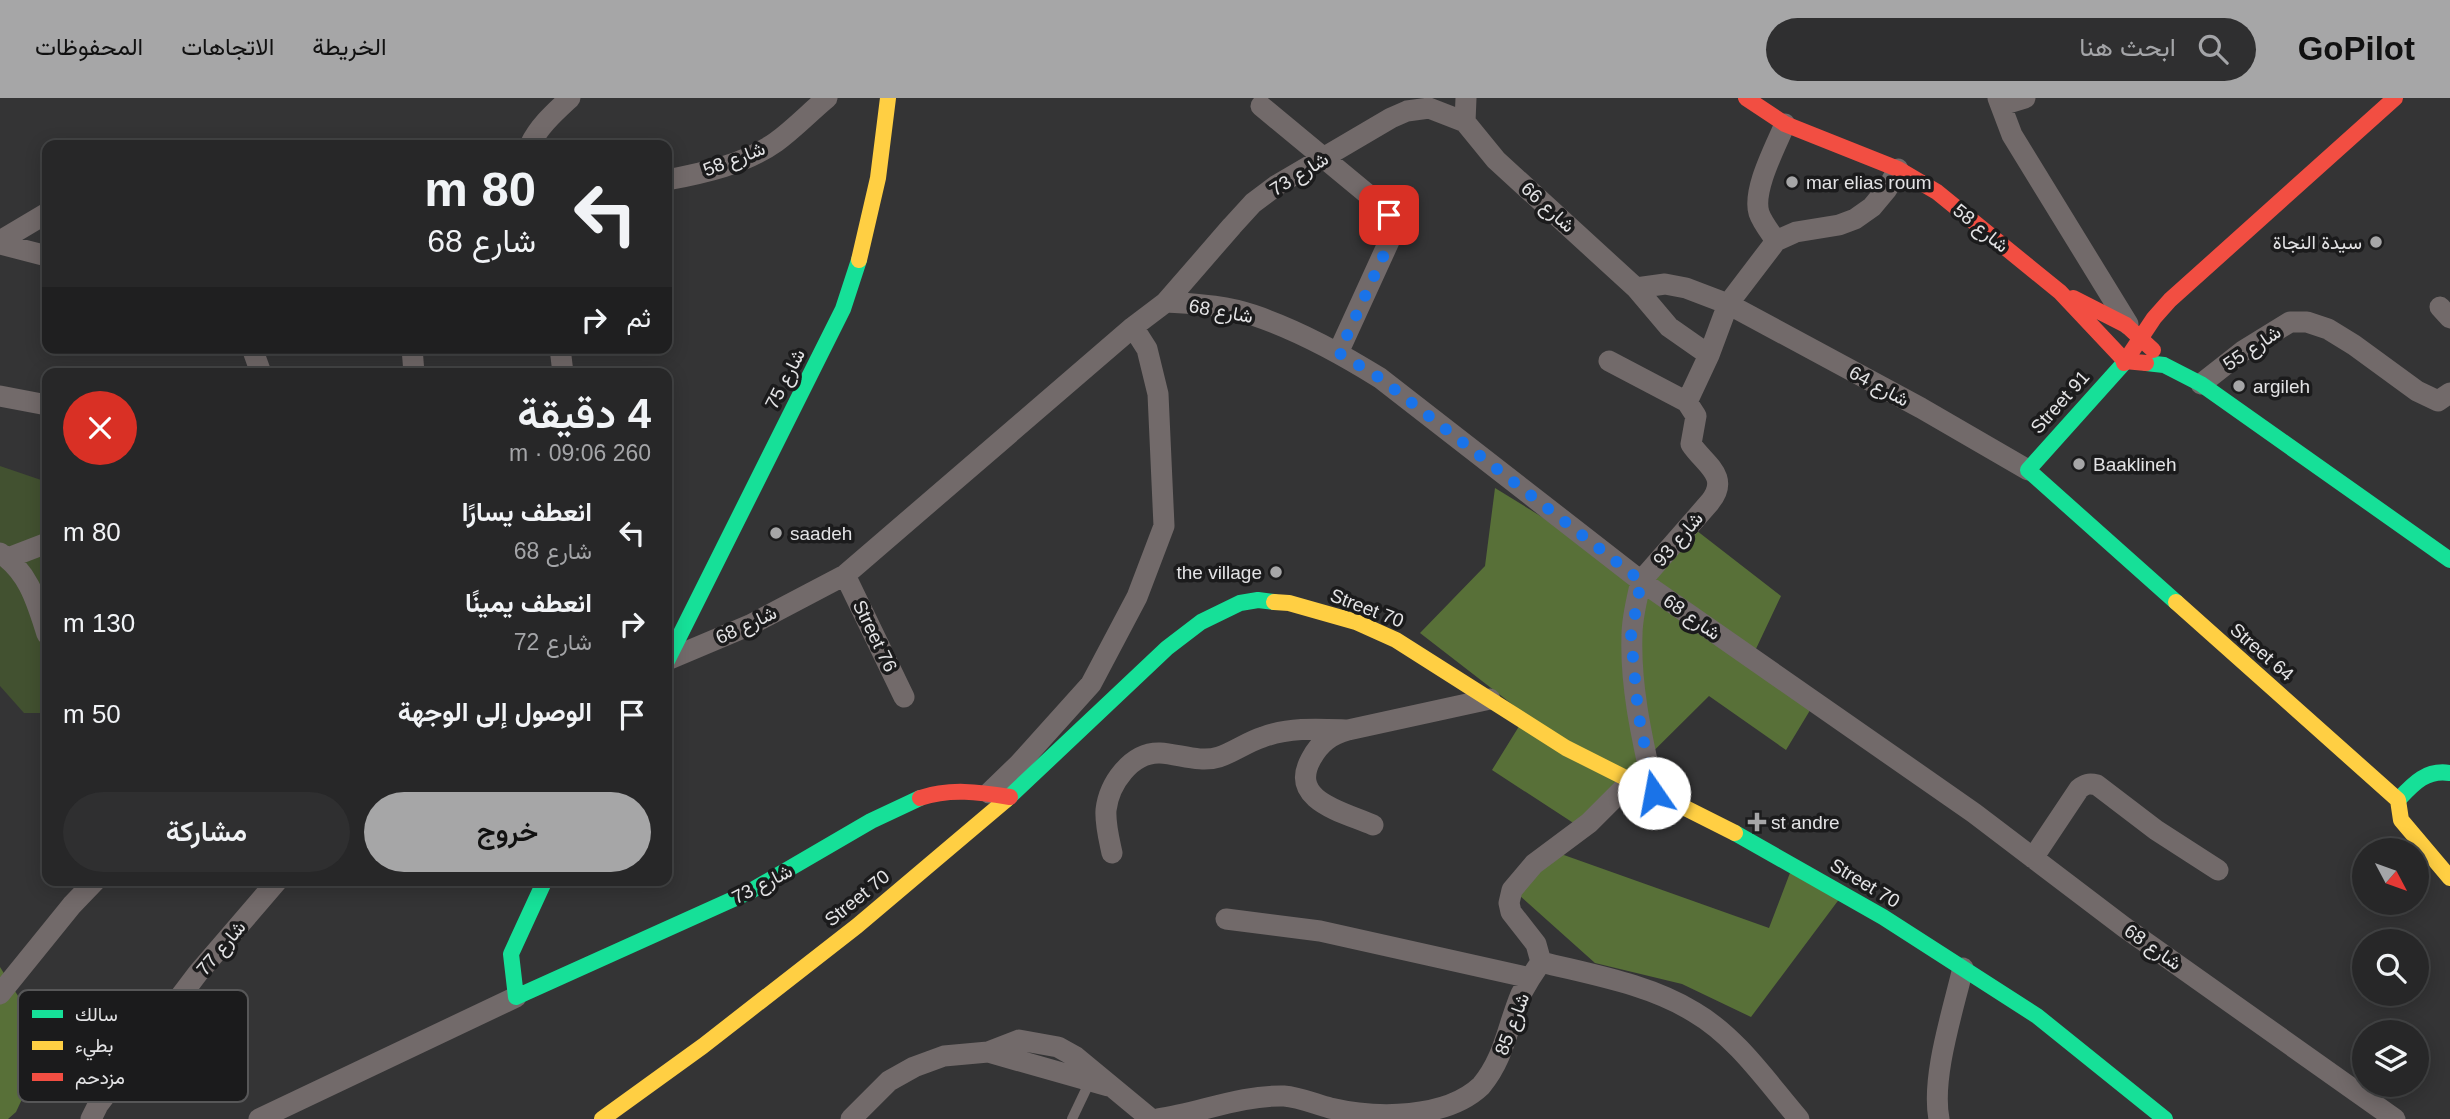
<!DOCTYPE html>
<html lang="ar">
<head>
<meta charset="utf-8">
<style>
	:root { --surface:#272728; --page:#2f2f30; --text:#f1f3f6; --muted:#a4a5a8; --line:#434445; --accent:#a6a6a7 }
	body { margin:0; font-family:Arial,Vazirmatn,sans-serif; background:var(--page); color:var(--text); direction:rtl; height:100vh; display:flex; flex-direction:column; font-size:26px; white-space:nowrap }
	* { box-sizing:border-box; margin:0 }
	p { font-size:23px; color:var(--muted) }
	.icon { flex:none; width:38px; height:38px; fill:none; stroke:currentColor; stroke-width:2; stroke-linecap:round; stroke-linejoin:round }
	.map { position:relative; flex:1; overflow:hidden; direction:ltr }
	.details { position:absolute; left:42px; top:270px; width:630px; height:518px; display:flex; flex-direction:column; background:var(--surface); border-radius:14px; box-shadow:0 4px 18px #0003,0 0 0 2px var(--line); direction:rtl }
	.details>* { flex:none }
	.hud { position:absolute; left:42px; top:42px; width:630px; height:214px; border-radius:14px; box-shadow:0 4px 18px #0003,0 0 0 2px var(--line); direction:rtl; background:#272728; color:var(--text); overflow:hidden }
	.needle { width:46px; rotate:131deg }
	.buttons { position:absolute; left:2352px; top:740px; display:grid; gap:14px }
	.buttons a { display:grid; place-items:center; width:77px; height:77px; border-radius:50%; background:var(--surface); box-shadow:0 4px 18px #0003,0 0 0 2px var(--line); font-size:35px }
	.pin { position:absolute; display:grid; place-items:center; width:60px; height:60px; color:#fff; margin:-30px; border-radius:14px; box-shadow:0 4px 10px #0006 }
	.me { position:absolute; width:77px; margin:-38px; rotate:348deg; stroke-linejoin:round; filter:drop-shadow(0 0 5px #0008) }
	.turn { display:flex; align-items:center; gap:24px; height:147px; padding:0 21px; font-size:32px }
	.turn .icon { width:91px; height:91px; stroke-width:2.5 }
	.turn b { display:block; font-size:49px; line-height:60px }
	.then { display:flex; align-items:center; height:66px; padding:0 21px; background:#0003; gap:14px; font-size:26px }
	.round { display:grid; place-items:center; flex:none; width:74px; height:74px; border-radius:37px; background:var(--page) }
	.overview { display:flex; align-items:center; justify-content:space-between; height:119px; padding:0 21px }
	h1 { font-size:42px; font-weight:600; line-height:52px }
	.cta { display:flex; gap:14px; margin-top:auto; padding:14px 21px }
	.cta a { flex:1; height:80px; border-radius:42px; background:var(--accent); color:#111; font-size:28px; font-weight:600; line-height:80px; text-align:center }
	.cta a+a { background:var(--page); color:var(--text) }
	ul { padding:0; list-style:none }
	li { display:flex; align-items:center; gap:21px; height:91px; padding:0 21px }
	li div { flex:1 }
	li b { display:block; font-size:26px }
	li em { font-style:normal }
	header { display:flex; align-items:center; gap:42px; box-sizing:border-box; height:98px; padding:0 35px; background:var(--accent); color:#111 }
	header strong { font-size:33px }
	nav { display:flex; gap:38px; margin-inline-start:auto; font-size:24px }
	.search { width:490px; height:63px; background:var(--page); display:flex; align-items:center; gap:18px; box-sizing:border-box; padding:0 24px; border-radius:38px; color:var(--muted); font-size:26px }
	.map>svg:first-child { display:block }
	.green { fill:#425130 }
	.forest { fill:#587038 }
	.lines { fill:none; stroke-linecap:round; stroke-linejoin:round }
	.lane { stroke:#726a6a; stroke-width:10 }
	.street { stroke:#726a6a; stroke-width:21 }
	.fast { stroke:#16e098; stroke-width:16 }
	.slow { stroke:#ffcf43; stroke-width:16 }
	.jam { stroke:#f24e42; stroke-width:16 }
	.route { stroke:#1a73e8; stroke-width:12; stroke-dasharray:0 21.6 }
	.poi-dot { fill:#a6a6a7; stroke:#1b1b1c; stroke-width:2.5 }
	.labels { text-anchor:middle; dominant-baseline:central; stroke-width:7; stroke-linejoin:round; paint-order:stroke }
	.street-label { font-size:19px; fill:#e3e3e5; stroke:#1b1b1c }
	.poi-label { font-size:19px; fill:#e3e3e5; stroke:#1b1b1c; text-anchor:start }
	.key { fill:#1b1b1c; stroke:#575758; stroke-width:2 }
	.key-label { font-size:19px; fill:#e3e3e5 }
</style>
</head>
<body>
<header>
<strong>GoPilot</strong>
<div class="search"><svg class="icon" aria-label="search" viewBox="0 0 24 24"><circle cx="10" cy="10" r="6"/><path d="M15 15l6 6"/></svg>ابحث هنا</div>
<nav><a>الخريطة</a><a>الاتجاهات</a><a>المحفوظات</a></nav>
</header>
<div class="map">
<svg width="2450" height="1021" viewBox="0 0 2450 1021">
	<rect width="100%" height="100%" fill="#343435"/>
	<path class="green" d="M 0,368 L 47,384 L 47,615 L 24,615 L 0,588 Z"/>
	<path class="forest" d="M 1495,390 L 1649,485 L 1692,429 L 1781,498 L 1754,555 L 1812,609 L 1786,652 L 1709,598 L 1578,728 L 1492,672 L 1526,617 L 1420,535 L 1485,468 Z
		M 1547,751 L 1769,830 L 1793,767 L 1843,796 L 1751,919 L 1682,886 L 1595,865 L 1519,797 Z
		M 0,869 L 38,930 L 35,973 L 16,1014 L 8,1021 L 0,1021 Z"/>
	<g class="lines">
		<path class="lane" d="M 1072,1021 L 1092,979"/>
		<path class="street" d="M 1998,0 L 2012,37 L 2128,226
			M 2002,7 L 2025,0
			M 1261,8 L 1383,109 L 1389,117 L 1392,128 L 1391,139 L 1338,255
			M 1465,24 L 1466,0
			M 530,47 C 539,28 555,14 570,0
			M 667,82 C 704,75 745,66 776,44 C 794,31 810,14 827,0
			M 0,143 L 47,115
			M 1776,143 C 1770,134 1762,124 1759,115 C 1752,92 1776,48 1785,26
			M 0,146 L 47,158
			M 1636,190 L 1665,186 L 1686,190 L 1728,206 L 1921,310 L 2028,372
			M 1166,204 C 1195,206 1225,207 1253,217 C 1298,232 1340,255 1380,280 L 1641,483 L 1974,715 L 2124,829 L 2395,1021
			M 2440,209 L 2450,220
			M 252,250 L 261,275
			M 412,250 L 414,275
			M 560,250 L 563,275
			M 1609,263 L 1687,304
			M 2201,286 L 2243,253 L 2290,224 L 2307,224 L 2328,231 L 2354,247 L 2417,293 L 2438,303 L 2450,295
			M 0,298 L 47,307
			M 0,455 C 29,474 37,505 47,536
			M 8,460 L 47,445
			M 845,477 L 904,599
			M 667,562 L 750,527 L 845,477 L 1133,229 L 1166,204 L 1232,128 L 1253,105 L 1277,87 L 1391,20 L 1407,13 L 1429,10 L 1465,24 L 1496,62 L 1636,190 L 1669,229 L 1709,257
			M 1631,683 L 1589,725 L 1534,766 L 1512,792 L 1509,805 L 1511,814 L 1536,846 L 1541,864 C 1593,877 1648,886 1694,914 C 1737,939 1767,984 1799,1021
			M 989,695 L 1019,666 L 1091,586 L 1137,499 L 1164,428 L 1158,296 L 1147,251 L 1133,229
			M 1654,695 C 1643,644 1630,590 1632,537 C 1632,519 1637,501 1641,483 L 1710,404 C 1731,378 1704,366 1691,346 L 1696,318 L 1687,304 L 1709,257 L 1728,206 L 1776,143 L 1796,134 L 1839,127 L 1855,121 L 1872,109 L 1887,91 L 1898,71
			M 1373,727 C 1344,714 1288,703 1311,661 C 1320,644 1331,637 1348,632 L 1490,601
			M 1112,755 C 1109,741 1105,726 1106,712 C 1109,686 1131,654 1160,655 C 1179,656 1200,665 1219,659 C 1234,654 1247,644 1263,639 C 1290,629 1319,631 1348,632
			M 2033,760 L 2079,691 C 2085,686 2089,685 2097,687 L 2156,732 L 2218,772
			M 1226,821 L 1320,833 L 1530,880
			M 0,896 L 72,807 L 96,782
			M 988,954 L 1108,988
			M 91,1021 L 98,1007 L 198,875 L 278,782
			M 259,1021 L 516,899
			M 851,1021 L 889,983 L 914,969 L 944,958 L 988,954 L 1019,942 L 1058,949 L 1076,959 L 1151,1021
			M 1158,1021 C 1200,1015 1240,997 1284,998 C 1299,999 1315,1006 1330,1010 C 1377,1021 1446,1021 1481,988 C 1505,959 1507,929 1521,896 C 1527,885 1534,874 1541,864
			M 1939,1021 C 1931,979 1953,913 1963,870"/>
		<path class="fast" d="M 2124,265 L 2028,372 L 2176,504
			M 2146,265 L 2164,267 L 2201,286 L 2450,462
			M 667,563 L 843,211 L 859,162
			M 1006,702 L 1167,550 L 1201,524 L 1240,505 L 1258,502 L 1274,504
			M 2398,702 C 2413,686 2426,671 2450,675
			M 1735,735 L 1883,819 L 2037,918 L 2165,1021
			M 545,782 L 511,856 L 516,899 L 749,794 L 871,723 L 920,700"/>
		<path class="slow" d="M 859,162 L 878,80 L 888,0
			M 1274,504 L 1289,505 L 1356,524 L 1396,542 L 1566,650 L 1735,735
			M 2176,504 L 2398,702 L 2401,722 L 2450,780
			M 602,1021 L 703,948 L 857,828 L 1006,702"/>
		<path class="jam" d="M 1746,0 L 1785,26 L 1898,71 L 1937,94 L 2060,194 L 2125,263 L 2146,265
			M 2073,200 L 2126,227 L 2153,252
			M 2124,265 L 2154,220 L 2170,202 L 2395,0
			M 920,700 C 950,690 979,694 1010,699"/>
	</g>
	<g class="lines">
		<path class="route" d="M 1389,117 L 1392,128 L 1386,152 L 1339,255 L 1380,280 L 1641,483 L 1631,538 L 1638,614 L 1654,695"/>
	</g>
	<g class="poi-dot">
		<circle cx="1792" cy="84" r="7"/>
		<circle cx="2376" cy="144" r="7"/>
		<circle cx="2239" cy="288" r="7"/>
		<circle cx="2079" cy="366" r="7"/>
		<circle cx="776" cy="435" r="7"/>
		<circle cx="1276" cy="474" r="7"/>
		<path d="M1753.5 713.5h7v7h7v7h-7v7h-7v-7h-7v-7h7z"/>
	</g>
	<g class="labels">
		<g class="street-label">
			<text transform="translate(734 61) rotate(-21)">شارع 58</text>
			<text transform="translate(1299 76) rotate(-32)">شارع 73</text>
			<text transform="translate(1548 109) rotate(42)">شارع 66</text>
			<text transform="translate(1981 130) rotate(39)">شارع 58</text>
			<text transform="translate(1221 213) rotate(10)">شارع 68</text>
			<text transform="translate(2252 250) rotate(-34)">شارع 55</text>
			<text transform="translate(785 281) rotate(-63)">شارع 75</text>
			<text transform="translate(1879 288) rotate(28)">شارع 64</text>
			<text transform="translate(2060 304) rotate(-48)">Street 91</text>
			<text transform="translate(1678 441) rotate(-49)">شارع 93</text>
			<text transform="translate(1367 510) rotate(21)">Street 70</text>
			<text transform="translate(1692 519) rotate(35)">شارع 68</text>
			<text transform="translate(746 527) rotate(-25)">شارع 68</text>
			<text transform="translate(875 538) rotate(64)">Street 76</text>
			<text transform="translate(2262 554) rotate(41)">Street 64</text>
			<text transform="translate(1865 785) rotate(31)">Street 70</text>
			<text transform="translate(762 786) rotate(-27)">شارع 73</text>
			<text transform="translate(857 800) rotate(-39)">Street 70</text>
			<text transform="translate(2153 849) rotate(35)">شارع 68</text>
			<text transform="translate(221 850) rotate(-50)">شارع 77</text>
			<text transform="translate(1512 926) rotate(-69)">شارع 85</text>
		</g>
		<g class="poi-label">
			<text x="1806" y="84">mar elias roum</text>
			<text x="2362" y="144" text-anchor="end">سيدة النجاة</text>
			<text x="2253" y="288">argileh</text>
			<text x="2093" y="366">Baaklineh</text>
			<text x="790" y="435">saadeh</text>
			<text x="1262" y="474" text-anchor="end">the village</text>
			<text x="1771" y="724">st andre</text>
		</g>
	</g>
	<rect x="18" y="892" width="230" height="112" rx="10" class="key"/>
	<rect x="32" y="912" width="31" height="8" fill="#16e098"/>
	<rect x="32" y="943" width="31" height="9" fill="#ffcf43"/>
	<rect x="32" y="975" width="31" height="8" fill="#f24e42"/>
	<g class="key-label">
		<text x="75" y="923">سالك</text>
		<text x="75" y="954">بطيء</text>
		<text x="75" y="986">مزدحم</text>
	</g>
</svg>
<div class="buttons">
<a><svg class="needle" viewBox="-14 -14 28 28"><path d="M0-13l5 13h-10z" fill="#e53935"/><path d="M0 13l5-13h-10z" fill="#a4a5a8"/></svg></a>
<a><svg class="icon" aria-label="search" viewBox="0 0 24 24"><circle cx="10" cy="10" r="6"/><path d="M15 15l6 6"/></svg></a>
<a><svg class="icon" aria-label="layers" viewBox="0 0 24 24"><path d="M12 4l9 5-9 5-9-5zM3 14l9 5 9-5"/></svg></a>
</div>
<div class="pin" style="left:1389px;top:117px;background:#d93025"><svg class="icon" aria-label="arrive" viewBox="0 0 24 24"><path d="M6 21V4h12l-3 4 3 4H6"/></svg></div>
<svg class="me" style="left:1654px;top:695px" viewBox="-20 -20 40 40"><circle r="19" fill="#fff"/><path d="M0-13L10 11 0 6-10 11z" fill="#1a73e8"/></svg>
<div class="hud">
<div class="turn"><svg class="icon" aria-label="left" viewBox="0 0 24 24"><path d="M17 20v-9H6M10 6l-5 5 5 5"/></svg><div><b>80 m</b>شارع 68</div></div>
<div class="then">ثم<svg class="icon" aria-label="right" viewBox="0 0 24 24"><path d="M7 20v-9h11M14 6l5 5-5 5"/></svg></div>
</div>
<section class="details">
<div class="overview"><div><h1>4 دقيقة</h1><p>260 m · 09:06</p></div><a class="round" style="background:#d93025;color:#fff"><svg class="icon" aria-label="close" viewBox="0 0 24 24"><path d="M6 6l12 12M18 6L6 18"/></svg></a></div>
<ul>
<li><svg class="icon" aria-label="left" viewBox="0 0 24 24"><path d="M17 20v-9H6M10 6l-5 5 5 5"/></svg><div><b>انعطف يسارًا</b><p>شارع 68</p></div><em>80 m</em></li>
<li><svg class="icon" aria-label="right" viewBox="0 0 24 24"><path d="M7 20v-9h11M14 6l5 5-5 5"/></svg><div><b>انعطف يمينًا</b><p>شارع 72</p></div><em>130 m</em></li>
<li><svg class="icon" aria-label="arrive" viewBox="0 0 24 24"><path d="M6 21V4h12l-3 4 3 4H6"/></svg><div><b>الوصول إلى الوجهة</b></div><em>50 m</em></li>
</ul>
<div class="cta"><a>خروج</a><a>مشاركة</a></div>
</section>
</div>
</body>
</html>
